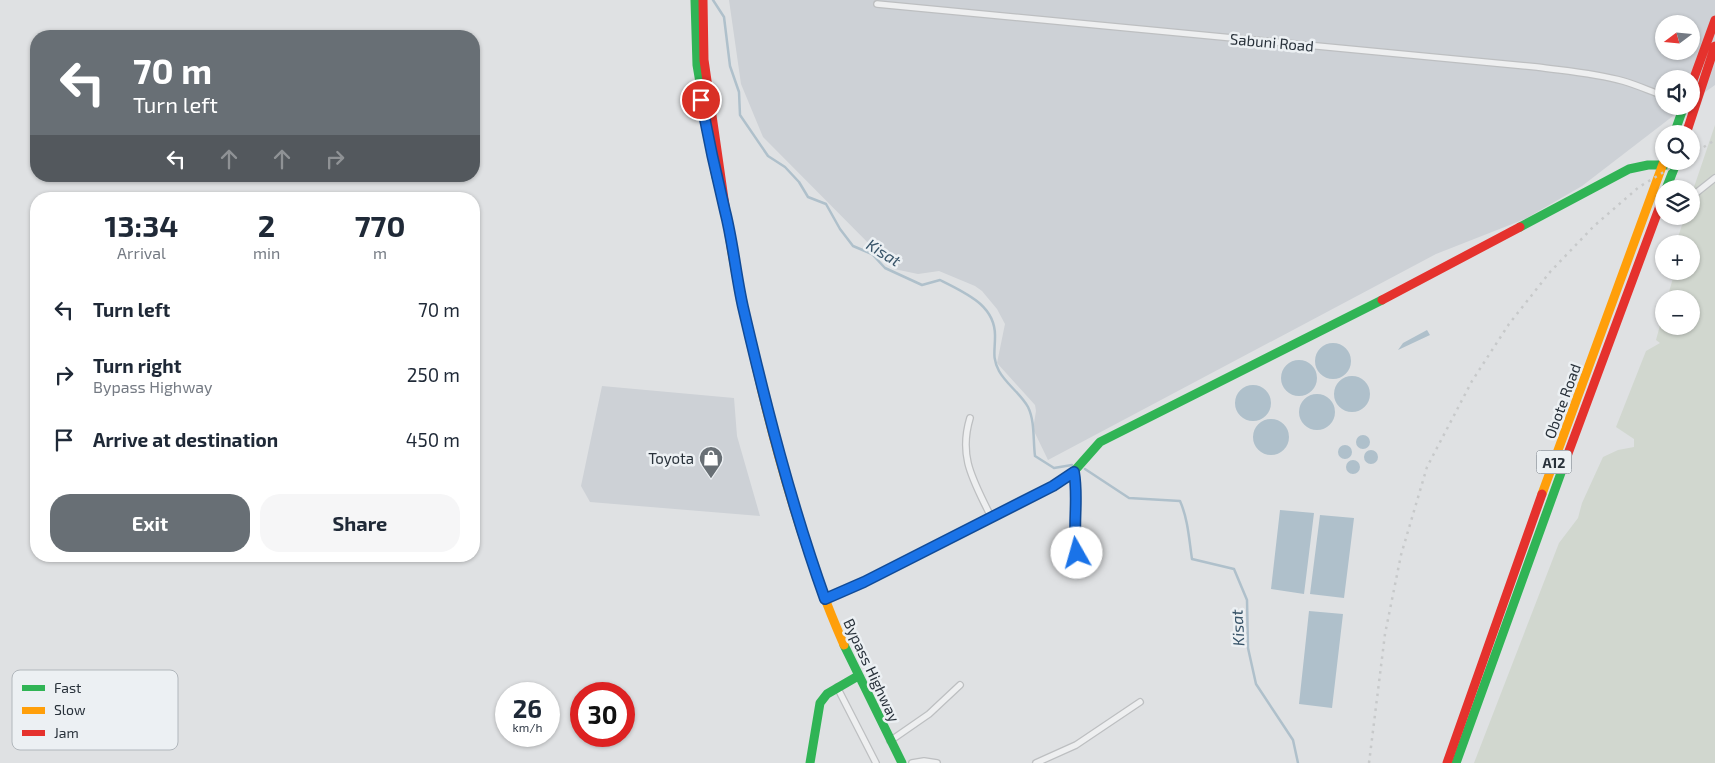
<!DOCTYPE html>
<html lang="en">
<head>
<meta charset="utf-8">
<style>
	:root { --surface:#fff; --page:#f6f6f7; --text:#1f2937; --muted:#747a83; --accent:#686f75 }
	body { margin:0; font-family:"Exo 2",sans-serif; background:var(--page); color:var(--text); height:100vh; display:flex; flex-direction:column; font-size:19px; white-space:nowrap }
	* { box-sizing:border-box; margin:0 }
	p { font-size:16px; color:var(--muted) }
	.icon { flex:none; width:28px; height:28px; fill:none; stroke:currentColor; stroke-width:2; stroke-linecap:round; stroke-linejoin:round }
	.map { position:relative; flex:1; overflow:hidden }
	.side { position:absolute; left:30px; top:192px; width:450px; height:370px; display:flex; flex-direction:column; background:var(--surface); border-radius:20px; box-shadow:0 1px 4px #0004 }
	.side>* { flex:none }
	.top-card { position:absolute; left:30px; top:30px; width:450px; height:152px; border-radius:20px; box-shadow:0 1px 4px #0004; background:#686f75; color:#fff; overflow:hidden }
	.needle { width:32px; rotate:254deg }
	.buttons { position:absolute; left:1655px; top:15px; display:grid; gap:10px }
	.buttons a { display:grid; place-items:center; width:45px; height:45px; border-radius:50%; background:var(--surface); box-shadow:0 1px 4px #0004; font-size:25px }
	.speed { position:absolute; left:495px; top:682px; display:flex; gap:10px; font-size:25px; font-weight:700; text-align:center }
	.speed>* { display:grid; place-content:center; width:65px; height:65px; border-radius:50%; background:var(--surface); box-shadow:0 1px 4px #0004; line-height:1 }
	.speed small { font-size:12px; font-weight:400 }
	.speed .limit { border:8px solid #d22; background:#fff; color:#111 }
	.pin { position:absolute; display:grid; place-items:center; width:42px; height:42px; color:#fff; margin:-21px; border:2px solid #fff; border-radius:50%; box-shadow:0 1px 5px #0007 }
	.me { position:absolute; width:55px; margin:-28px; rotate:353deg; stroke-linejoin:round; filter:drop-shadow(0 0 4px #0008) }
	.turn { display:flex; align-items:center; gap:18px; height:105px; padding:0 20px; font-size:22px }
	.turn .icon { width:65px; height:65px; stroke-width:2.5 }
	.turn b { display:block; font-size:35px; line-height:42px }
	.lanes { display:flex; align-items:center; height:48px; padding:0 20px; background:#0003; justify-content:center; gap:25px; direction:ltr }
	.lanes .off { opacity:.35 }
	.eta { display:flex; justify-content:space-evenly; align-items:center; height:85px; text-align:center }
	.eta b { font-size:30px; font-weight:700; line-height:35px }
	.action { display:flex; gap:10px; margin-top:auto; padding:10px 20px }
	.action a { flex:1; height:58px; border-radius:20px; background:var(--accent); color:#fff; font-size:20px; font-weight:700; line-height:58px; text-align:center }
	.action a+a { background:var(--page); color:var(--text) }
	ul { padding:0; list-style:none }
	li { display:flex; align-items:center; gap:15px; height:65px; padding:0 20px }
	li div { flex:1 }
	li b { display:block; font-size:19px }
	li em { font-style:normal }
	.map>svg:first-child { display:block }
	.built { fill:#cdd1d6; fill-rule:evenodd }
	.green { fill:#d1d7cf }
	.water { fill:#afc0cb }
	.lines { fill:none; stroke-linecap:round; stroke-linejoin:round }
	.stream { stroke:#afc0cb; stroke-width:2.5 }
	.street-casing { stroke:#bdbfc1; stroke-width:8 }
	.street { stroke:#eeeff0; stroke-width:5.5 }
	.fast { stroke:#30b455; stroke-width:9 }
	.slow { stroke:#ff9f0a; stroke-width:9 }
	.jam { stroke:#e5322d; stroke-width:9 }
	.rail { stroke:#c7c9ca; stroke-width:2.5; stroke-dasharray:2.5 5; stroke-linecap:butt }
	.route-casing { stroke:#114b97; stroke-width:12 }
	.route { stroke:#1a73e8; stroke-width:9 }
	.labels { text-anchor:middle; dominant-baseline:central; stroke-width:5; stroke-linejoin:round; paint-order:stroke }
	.shield { fill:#ecf0f3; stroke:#636a72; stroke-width:1 }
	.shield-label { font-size:14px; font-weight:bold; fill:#28313a }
	.street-label { font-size:15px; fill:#28313a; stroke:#ecf0f3 }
	.poi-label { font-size:15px; fill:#28313a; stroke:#ecf0f3; text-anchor:end }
	.water-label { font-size:16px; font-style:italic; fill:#375368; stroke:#ecf0f3 }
	.key { fill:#ecf0f3; stroke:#b1b7bc; stroke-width:1 }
	.key-label { font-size:14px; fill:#28313a }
</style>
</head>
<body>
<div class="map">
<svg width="1715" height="763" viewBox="0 0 1715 763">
	<rect width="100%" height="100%" fill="#dfe1e3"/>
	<path class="built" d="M 729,0 L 1715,0 L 1715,85 L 1691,102 L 1691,79 L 1664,79 L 1664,106 L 1686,106 L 1582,186 L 1525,219 L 1436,254 L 1048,460 L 1033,429 L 1036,411 L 1035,405 L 997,363 L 1005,324 L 997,309 L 982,291 L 975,286 L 939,271 L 918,274 L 894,269 L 763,137 L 741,84 ZM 1664,24 L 1691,24 L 1691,51 L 1664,51 Z
		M 602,386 L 734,398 L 737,436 L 760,516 L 590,502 L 581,486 Z"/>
	<path class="green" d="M 1715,125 L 1715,763 L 1474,763 L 1559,543 L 1578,518 L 1582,503 L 1603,457 L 1618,450 L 1634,447 L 1634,439 L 1616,427 L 1646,351 L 1660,343 L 1656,340 L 1662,318 L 1660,311 L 1664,308 L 1664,326 L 1691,326 L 1691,299 L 1667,299 L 1675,271 L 1691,271 L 1691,244 L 1679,244 L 1678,237 L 1685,216 L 1691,216 L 1691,196 Z"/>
	<path class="water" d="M 1427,330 L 1430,335 L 1398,350 L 1403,343 Z
		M1315 361a18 18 0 1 1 36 0a18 18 0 1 1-36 0Z
		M1281 378a18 18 0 1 1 36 0a18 18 0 1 1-36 0Z
		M1334 394a18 18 0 1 1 36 0a18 18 0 1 1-36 0Z
		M1235 403a18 18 0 1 1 36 0a18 18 0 1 1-36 0Z
		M1299 412a18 18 0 1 1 36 0a18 18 0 1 1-36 0Z
		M1253 437a18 18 0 1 1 36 0a18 18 0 1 1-36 0Z
		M1356 442a7 7 0 1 1 14 0a7 7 0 1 1-14 0Z
		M1338 452a7 7 0 1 1 14 0a7 7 0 1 1-14 0Z
		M1364 457a7 7 0 1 1 14 0a7 7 0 1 1-14 0Z
		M1346 467a7 7 0 1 1 14 0a7 7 0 1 1-14 0Z
		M 1280,510 L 1314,513 L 1304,594 L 1271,589 Z
		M 1320,515 L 1354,518 L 1344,598 L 1310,594 Z
		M 1309,611 L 1343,614 L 1332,708 L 1299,704 Z"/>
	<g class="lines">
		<path class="stream" d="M 713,0 L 724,17 L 730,66 L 739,92 L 740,115 L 768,156 L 785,167 L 799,182 L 808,197 L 826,204 L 840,229 L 853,246 L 872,254 L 885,268 L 922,285 L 940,280 C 965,293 996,305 995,337 C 995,351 992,358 999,371 C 1006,384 1021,394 1028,407 C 1035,421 1033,441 1035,456 L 1054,468 L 1072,465
			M 1085,469 L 1129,498 L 1180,501 C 1188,519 1189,539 1192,559 L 1234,569 L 1247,600 L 1248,648 L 1256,684 L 1293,740 L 1298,763"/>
		<g class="street-casing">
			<path id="street" d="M 877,4 L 1537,67 C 1566,71 1595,73 1623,81 C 1637,85 1650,91 1664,96
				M 1691,197 L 1715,178
				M 970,418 C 958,458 974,481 991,517
				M 1074,473 C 1079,500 1072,526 1077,553
				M 837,687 L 876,763
				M 890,741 L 929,714 L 960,685
				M 912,763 L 924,761 L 937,763
				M 1036,763 L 1076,745 L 1140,702"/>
		</g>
		<use href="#street" class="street"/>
		<path class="fast" d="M 695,0 L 697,65 L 716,177
			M 1674,134 L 1684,106
			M 1666,189 L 1677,161
			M 1520,227 L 1629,169 L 1648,165 L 1676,165
			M 1022,501 L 1069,477 L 1100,442 L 1382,300
			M 844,645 L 902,763
			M 810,763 L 820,703 L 827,694 L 858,676
			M 1456,763 L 1566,459"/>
		<path class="slow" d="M 728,227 C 734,273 745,318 755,362 C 777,458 804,554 844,645
			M 1542,494 L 1664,161"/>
		<path class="jam" d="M 703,0 L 704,60 L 728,227
			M 1691,86 L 1715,20
			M 1686,134 L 1715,46
			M 1382,300 L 1520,227
			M 1566,459 L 1664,195
			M 825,599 L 865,582 L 1022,501
			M 1447,763 L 1542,494"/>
		<path class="rail" d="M 1691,155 L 1715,140
			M 1369,763 L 1385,634 L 1401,555 L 1427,467 L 1472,381 L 1509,324 L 1550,272 L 1594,226 L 1639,187 L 1682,161"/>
	</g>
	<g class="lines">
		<g class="route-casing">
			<path id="route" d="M 701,100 C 708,137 716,174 725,211 C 733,242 736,276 743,307 C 766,406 791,504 825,599 L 864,582 L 1053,486 L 1074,472 C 1079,500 1072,526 1077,553"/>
		</g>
		<use href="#route" class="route"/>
	</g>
	<defs>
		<g id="shop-pin" transform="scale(1.25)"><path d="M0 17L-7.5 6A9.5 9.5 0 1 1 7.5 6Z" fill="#686f75" stroke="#ecf0f3"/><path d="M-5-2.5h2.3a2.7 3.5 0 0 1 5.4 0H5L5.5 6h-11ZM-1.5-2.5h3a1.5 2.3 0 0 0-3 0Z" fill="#fff"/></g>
	</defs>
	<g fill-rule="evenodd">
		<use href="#shop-pin" x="711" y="458"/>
	</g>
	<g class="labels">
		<rect class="shield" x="1536.5" y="450.5" width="35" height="23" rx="4"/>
		<g class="shield-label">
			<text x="1554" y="462">A12</text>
		</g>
		<g class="street-label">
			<text transform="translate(1272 42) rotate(5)">Sabuni Road</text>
			<text transform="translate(1562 401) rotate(-70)">Obote Road</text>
			<text transform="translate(872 670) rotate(65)">Bypass Highway</text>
		</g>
		<g class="poi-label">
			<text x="694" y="458">Toyota</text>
		</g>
		<g class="water-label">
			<text transform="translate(884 252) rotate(32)">Kisat</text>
			<text transform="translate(1237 628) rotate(-93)">Kisat</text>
		</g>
	</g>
	<rect x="12" y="670" width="166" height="80" rx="8" class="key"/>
	<rect x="22" y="685" width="23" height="6" fill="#30b455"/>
	<rect x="22" y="707" width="23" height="7" fill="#ff9f0a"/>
	<rect x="22" y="730" width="23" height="6" fill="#e5322d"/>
	<g class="key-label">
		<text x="54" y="693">Fast</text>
		<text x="54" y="715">Slow</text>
		<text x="54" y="738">Jam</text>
	</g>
</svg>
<div class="buttons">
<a><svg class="needle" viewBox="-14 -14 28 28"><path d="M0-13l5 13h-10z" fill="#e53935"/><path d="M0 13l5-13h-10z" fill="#747a83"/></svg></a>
<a><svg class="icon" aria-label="sound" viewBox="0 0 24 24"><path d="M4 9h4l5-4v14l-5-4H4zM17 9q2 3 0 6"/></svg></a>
<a><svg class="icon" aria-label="search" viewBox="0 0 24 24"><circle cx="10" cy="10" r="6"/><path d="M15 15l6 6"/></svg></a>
<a><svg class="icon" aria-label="layers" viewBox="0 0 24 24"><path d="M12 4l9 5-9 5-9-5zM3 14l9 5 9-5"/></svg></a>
<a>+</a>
<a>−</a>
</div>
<div class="speed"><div>26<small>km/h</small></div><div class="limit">30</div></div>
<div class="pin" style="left:701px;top:100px;background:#d93025"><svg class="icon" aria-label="arrive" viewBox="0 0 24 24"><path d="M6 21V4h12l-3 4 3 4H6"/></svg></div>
<svg class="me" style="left:1077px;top:553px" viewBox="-20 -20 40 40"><circle r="19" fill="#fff"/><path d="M0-13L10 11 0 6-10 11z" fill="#1a73e8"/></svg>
<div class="top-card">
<div class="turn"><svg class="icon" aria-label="left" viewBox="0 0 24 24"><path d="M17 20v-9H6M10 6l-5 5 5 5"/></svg><div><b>70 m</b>Turn left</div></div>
<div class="lanes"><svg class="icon" aria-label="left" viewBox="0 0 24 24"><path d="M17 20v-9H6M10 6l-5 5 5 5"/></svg><svg class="icon off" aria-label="ahead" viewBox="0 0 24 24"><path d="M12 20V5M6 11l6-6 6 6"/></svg><svg class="icon off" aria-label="ahead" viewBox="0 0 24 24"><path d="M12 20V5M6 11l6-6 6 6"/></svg><svg class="icon off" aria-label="right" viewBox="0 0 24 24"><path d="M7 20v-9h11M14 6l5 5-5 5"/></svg></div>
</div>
<section class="side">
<div class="eta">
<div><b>13:34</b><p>Arrival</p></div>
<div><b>2</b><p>min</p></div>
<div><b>770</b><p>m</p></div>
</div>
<ul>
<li><svg class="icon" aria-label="left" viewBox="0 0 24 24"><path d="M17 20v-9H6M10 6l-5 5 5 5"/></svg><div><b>Turn left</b></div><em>70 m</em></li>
<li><svg class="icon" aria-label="right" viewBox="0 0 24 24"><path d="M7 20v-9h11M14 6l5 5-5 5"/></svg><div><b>Turn right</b><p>Bypass Highway</p></div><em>250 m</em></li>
<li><svg class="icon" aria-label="arrive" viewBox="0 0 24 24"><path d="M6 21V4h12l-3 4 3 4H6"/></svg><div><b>Arrive at destination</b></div><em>450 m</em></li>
</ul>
<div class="action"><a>Exit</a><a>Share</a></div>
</section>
</div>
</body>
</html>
